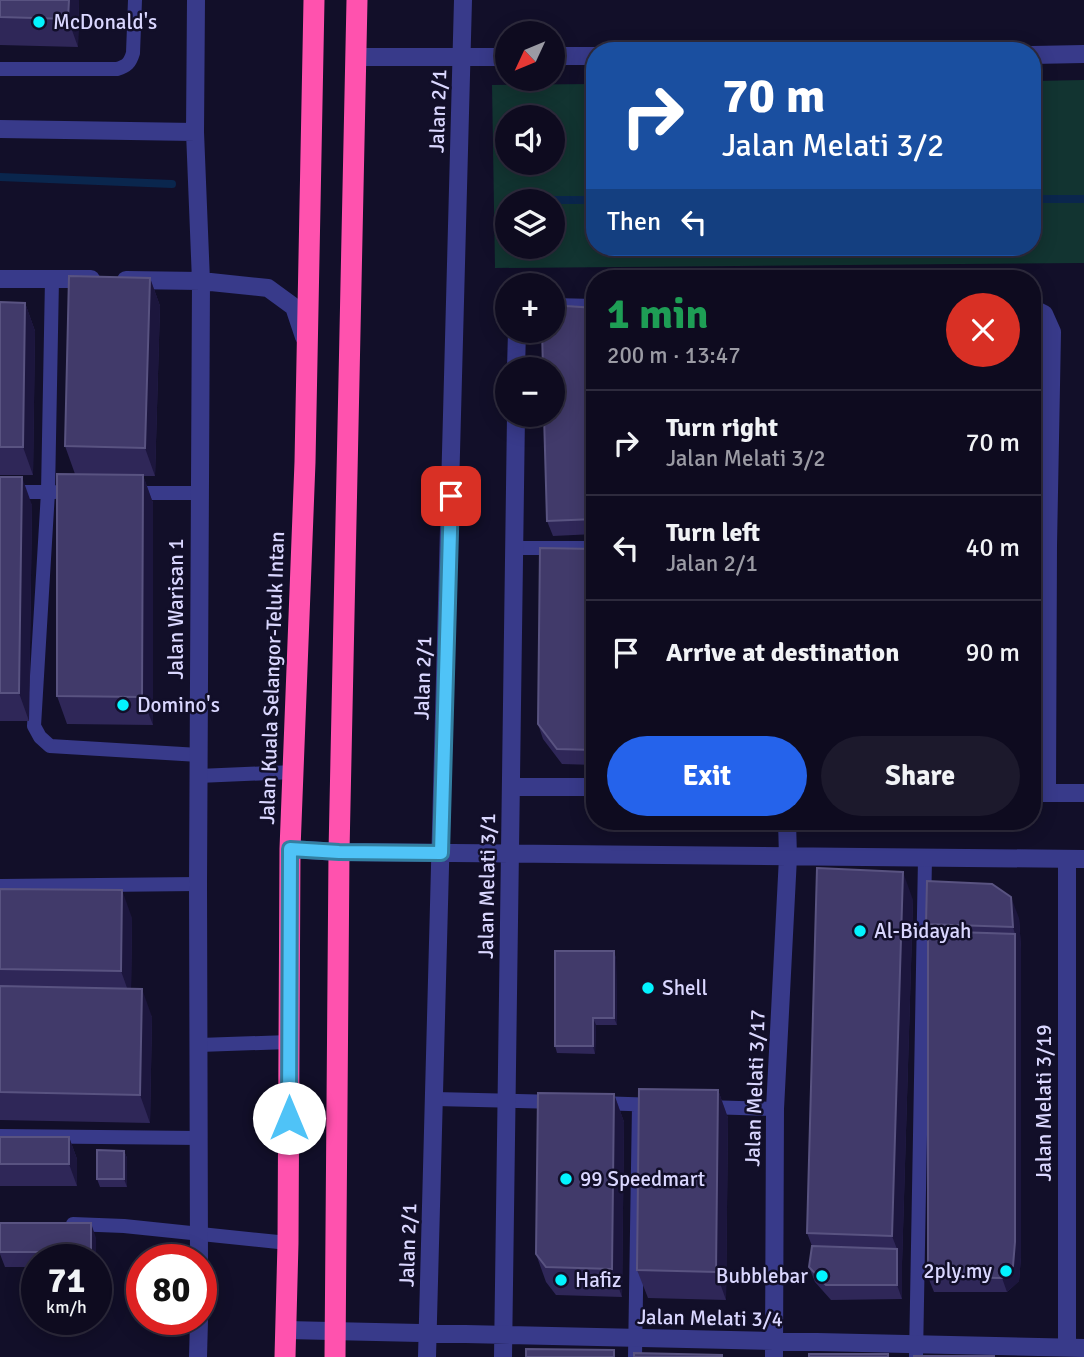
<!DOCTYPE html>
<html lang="en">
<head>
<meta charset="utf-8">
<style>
	:root { --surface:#0e0b1f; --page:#1c192c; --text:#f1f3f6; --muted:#9b9ba4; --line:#2e2b3d; --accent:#2563eb }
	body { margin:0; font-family:Signika,sans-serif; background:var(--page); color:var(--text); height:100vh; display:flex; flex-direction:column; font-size:26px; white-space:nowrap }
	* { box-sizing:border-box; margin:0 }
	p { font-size:23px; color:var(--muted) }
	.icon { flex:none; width:38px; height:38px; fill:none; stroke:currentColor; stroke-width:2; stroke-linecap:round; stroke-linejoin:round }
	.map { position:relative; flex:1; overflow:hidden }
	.panel { position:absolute; left:586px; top:270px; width:455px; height:560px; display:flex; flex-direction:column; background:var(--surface); border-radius:28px; box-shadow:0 4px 18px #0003,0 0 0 2px var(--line) }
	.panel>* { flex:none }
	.guide { position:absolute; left:586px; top:42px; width:455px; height:214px; border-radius:28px; box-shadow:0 4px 18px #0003,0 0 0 2px var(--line); background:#1a4fa0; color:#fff; overflow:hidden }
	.needle { width:46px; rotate:226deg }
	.buttons { position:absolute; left:495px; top:21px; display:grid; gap:14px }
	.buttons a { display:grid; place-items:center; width:70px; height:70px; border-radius:50%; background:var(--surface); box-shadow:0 4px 18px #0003,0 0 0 2px var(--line); font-size:35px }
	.speed { position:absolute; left:21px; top:1244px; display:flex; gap:14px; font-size:35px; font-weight:700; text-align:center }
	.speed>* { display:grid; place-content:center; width:91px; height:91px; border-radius:50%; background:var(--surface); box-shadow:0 4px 18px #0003,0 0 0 2px var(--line); line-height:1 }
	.speed small { font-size:18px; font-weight:400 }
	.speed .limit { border:10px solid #d22; background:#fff; color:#111 }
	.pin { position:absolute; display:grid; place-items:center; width:60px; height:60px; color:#fff; margin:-30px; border-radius:14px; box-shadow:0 4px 10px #0006 }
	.me { position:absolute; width:77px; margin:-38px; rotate:0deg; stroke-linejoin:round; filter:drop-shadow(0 0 5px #0008) }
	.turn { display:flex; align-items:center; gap:24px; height:147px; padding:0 21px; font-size:32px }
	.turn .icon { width:91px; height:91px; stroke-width:2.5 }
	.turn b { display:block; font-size:49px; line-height:60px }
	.then { display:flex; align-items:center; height:66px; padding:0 21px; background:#0003; gap:14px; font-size:26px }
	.round { display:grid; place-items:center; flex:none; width:74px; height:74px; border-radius:37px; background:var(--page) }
	.overview { display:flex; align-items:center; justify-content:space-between; height:119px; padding:0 21px }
	h1 { font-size:42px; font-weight:700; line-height:52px; color:#1e9e55 }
	.cta { display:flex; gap:14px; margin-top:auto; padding:14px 21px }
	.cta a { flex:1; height:80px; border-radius:42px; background:var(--accent); color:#fff; font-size:28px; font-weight:700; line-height:80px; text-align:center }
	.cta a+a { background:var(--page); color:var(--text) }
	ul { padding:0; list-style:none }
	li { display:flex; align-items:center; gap:21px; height:105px; padding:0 21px; border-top:2px solid var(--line) }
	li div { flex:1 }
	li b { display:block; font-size:26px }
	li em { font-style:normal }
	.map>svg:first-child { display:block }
	.green { fill:#123431; fill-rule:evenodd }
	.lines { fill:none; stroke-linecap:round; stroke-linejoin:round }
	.stream { stroke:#0a264d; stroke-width:8 }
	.lane { stroke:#383a8a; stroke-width:14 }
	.street { stroke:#383a8a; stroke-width:18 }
	.highway { stroke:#ff52ae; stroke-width:21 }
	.wall { fill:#2f2758 }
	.shaded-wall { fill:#1c163d }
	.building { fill:#413a6a; stroke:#595381; stroke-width:2 }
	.route-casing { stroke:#337fa1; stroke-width:18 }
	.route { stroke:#4fc3f7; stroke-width:12 }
	.poi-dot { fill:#03f3ff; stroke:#120f29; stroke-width:2.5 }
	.labels { text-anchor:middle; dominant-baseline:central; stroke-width:5; stroke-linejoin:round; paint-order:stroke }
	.poi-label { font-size:21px; fill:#dad7ff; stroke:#120f29; text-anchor:start }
	.street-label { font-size:21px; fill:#dad7ff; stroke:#120f29 }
</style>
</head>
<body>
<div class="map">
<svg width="1084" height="1357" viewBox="0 0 1084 1357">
	<rect width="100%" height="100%" fill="#120f29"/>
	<path class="green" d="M 1084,80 L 1084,263 L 495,268 L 492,85 L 595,84 L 595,247 L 1032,247 L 1033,81 ZM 508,117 L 553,117 L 553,163 L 508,163 ZM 553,201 L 553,247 L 508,247 L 508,201 Z"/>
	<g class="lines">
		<path class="stream" d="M 0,177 L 172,184
			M 1032,199 L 1084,199
			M 553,200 L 595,200"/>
		<path class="lane" d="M 0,69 L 117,69 C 127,66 130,63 133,53 L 135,0
			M 52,279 L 48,492 L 34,726 L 40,737 L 50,746 L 199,755
			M 0,492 L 55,492
			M 131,493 L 200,493
			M 1032,547 L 1048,546
			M 514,548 L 595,548
			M 198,776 L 294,772
			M 0,886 L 198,884
			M 199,1045 L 289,1042
			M 435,1099 L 557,1102
			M 598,1103 L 658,1105
			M 706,1107 L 775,1109
			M 0,1136 L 200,1138
			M 73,1224 L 124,1226 L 288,1243
			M 635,1357 L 639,1105
			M 916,1357 L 925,858"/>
		<path class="street" d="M 196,0 L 195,132 L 201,281 L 198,884 L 199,1260
			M 1032,55 L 1084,54
			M 553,56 L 595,56
			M 356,57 L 508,57
			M 0,129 L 195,132
			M 0,279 L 91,279
			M 126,280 L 201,281 L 268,288 L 294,307 L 304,337
			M 553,307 L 595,308
			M 1032,308 L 1044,314 L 1052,332 L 1048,546 L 1047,793
			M 516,369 L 517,331
			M 511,787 L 595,787
			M 1032,793 L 1084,793
			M 290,849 L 339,852 L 1084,859
			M 286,1330 L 1084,1348
			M 1067,1348 L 1067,859
			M 198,1357 L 199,1320
			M 427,1357 L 463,0
			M 503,1357 L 516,415
			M 774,1357 L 775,1109 L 788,857 L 787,821"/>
		<path class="highway" d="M 285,1357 L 288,1243 L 290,849 L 305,462 L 314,0
			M 335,1357 L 339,852 L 357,0"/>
	</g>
	<path class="wall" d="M 0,0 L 79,0 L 78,47 L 0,45 Z
		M 150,278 L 160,306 L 155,476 L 143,476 L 153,503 L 153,725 L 67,724 L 57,696 L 105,475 L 75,474 L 65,446 Z
		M 0,302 L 25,303 L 35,331 L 33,475 L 0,475 Z
		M 595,308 L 595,534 L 553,536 L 547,521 Z
		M 0,477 L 32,505 L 29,721 L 0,721 Z
		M 595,549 L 595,765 L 562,764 L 543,739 L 538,724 Z
		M 0,889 L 132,918 L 131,988 L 152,1017 L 150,1123 L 0,1120 Z
		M 913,900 L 902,1264 L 902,1299 L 831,1300 L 815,1282 L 809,1267 L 812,1246 L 807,1233 Z
		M 1019,918 L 1021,949 L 1021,1257 L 1019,1281 L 1007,1292 L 934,1292 L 928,1277 L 928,931 L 926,924 Z
		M 614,951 L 616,959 L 617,1025 L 596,1025 L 595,1054 L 557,1053 L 555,1046 Z
		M 718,1090 L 728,1118 L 726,1300 L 648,1298 L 637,1270 Z
		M 614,1094 L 624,1122 L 622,1297 L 556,1295 L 546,1282 L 536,1254 Z
		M 0,1137 L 69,1137 L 77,1159 L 77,1186 L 0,1186 Z
		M 124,1151 L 127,1158 L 127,1187 L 100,1187 L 97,1179 Z
		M 0,1223 L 96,1238 L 96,1260 L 37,1260 L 37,1267 L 5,1267 L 0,1254 Z"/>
	<path class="shaded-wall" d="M 69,0 L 79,0 L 78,47 L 68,19 Z
		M 150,278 L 160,306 L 155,476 L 145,448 Z
		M 25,303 L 35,331 L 33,475 L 23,447 Z
		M 143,475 L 153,503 L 153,725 L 142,697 Z
		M 22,477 L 32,505 L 29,721 L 19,693 Z
		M 903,872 L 913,900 L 902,1264 L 902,1299 L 897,1285 L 897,1249 L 892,1236 Z
		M 122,890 L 132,918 L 131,999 L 121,971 Z
		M 1011,897 L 1019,918 L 1021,949 L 1021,1257 L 1019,1281 L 1007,1292 L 1002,1278 L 1015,934 L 1013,927 Z
		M 614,951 L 616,959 L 617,1025 L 614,1018 Z
		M 142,989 L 152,1017 L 150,1123 L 140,1095 Z
		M 593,1018 L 596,1025 L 595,1054 L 593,1046 Z
		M 718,1090 L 728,1118 L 726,1300 L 716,1272 Z
		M 614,1094 L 624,1122 L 622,1297 L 612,1269 Z
		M 69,1137 L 77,1159 L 77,1186 L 69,1164 Z
		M 124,1151 L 127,1158 L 127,1187 L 124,1179 Z
		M 91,1223 L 96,1238 L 96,1260 L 94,1260 L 91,1252 Z"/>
	<path class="building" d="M 0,0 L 69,0 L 68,19 L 0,17 Z
		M 69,276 L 150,278 L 145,448 L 65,446 Z
		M 0,302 L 25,303 L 23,447 L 0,447 Z
		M 566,306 L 595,308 L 595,519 L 547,521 L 544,415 L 553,415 L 553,369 L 543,369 L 542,331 L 553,331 L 553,319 Z
		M 57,474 L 143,475 L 142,697 L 57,696 Z
		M 0,477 L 22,477 L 19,693 L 0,693 Z
		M 540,548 L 595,549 L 595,750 L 557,749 L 538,724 Z
		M 817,868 L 903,872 L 892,1236 L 807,1233 Z
		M 927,881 L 992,884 L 1011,897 L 1013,927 L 926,924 Z
		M 0,889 L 122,890 L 121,971 L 0,969 Z
		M 928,931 L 1015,934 L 1015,1242 L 1013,1266 L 1002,1278 L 928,1277 Z
		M 555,951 L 614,951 L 614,1018 L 593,1018 L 593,1046 L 555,1046 Z
		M 0,986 L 142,989 L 140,1095 L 0,1092 Z
		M 639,1089 L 718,1090 L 716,1272 L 637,1270 Z
		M 538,1093 L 614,1094 L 612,1269 L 546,1267 L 536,1254 Z
		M 0,1137 L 69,1137 L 69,1164 L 0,1164 Z
		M 97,1150 L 124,1151 L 124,1179 L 97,1179 Z
		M 0,1223 L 91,1223 L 91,1252 L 0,1252 Z
		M 812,1246 L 897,1249 L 897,1285 L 826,1285 L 809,1267 Z
		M 526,1349 L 614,1350 L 614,1357 L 526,1357 Z
		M 634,1353 L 722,1355 L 722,1357 L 634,1357 Z
		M 809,1354 L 888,1354 L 888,1357 L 809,1357 Z
		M 914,1356 L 994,1356 L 994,1357 L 914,1357 Z"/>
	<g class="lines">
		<g class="route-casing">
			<path id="route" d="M 289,1118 L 290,849 L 339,852 L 441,853 L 451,496"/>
		</g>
		<use href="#route" class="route"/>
	</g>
	<g class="poi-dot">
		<circle cx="39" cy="22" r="7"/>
		<circle cx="123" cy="705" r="7"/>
		<circle cx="860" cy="931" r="7"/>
		<circle cx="648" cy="988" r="7"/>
		<circle cx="566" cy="1179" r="7"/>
		<circle cx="1006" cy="1271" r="7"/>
		<circle cx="822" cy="1276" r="7"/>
		<circle cx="561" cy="1280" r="7"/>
	</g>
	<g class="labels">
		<g class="poi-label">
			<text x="53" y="22">McDonald's</text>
			<text x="137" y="705">Domino's</text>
			<text x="874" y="931">Al-Bidayah</text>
			<text x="662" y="988">Shell</text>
			<text x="580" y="1179">99 Speedmart</text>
			<text x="992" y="1271" text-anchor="end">2ply.my</text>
			<text x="808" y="1276" text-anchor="end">Bubblebar</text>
			<text x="575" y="1280">Hafiz</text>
		</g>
		<g class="street-label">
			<text transform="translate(438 111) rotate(-88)">Jalan 2/1</text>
			<text transform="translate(176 609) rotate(-90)">Jalan Warisan 1</text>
			<text transform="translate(272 678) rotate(-88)">Jalan Kuala Selangor-Teluk Intan</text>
			<text transform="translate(423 678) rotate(-88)">Jalan 2/1</text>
			<text transform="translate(487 886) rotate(-89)">Jalan Melati 3/1</text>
			<text transform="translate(755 1088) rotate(-88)">Jalan Melati 3/17</text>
			<text transform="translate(1044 1103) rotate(-90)">Jalan Melati 3/19</text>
			<text transform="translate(408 1245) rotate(-88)">Jalan 2/1</text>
			<text transform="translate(710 1318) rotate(1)">Jalan Melati 3/4</text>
		</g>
	</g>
</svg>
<div class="buttons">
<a><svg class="needle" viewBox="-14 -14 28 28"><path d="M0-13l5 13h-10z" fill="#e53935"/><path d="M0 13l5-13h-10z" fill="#9b9ba4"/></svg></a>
<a><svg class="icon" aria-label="sound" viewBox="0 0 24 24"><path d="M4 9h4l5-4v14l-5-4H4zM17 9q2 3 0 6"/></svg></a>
<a><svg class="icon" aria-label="layers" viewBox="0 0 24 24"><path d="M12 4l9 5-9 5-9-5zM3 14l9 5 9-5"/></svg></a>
<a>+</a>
<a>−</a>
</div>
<div class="speed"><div>71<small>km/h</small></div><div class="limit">80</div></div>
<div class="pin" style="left:451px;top:496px;background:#d93025"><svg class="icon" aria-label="arrive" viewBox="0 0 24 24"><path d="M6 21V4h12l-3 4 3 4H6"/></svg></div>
<svg class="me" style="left:289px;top:1118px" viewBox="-20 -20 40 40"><circle r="19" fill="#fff"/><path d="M0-13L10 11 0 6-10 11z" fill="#4fc3f7"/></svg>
<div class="guide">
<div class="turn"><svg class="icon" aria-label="right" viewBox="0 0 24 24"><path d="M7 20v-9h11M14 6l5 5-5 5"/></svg><div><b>70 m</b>Jalan Melati 3/2</div></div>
<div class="then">Then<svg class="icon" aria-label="left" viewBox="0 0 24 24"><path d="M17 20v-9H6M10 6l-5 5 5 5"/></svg></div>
</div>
<section class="panel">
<div class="overview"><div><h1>1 min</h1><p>200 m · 13:47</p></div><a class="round" style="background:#d93025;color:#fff"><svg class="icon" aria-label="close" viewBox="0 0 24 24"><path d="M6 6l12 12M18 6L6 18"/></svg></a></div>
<ul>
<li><svg class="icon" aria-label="right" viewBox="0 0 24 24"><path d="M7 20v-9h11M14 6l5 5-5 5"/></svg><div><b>Turn right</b><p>Jalan Melati 3/2</p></div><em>70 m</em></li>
<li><svg class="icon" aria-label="left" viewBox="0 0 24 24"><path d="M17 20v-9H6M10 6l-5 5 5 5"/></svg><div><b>Turn left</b><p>Jalan 2/1</p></div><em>40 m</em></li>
<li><svg class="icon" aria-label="arrive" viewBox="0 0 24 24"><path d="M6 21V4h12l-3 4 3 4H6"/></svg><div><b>Arrive at destination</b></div><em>90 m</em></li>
</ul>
<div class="cta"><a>Exit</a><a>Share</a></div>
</section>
</div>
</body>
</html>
